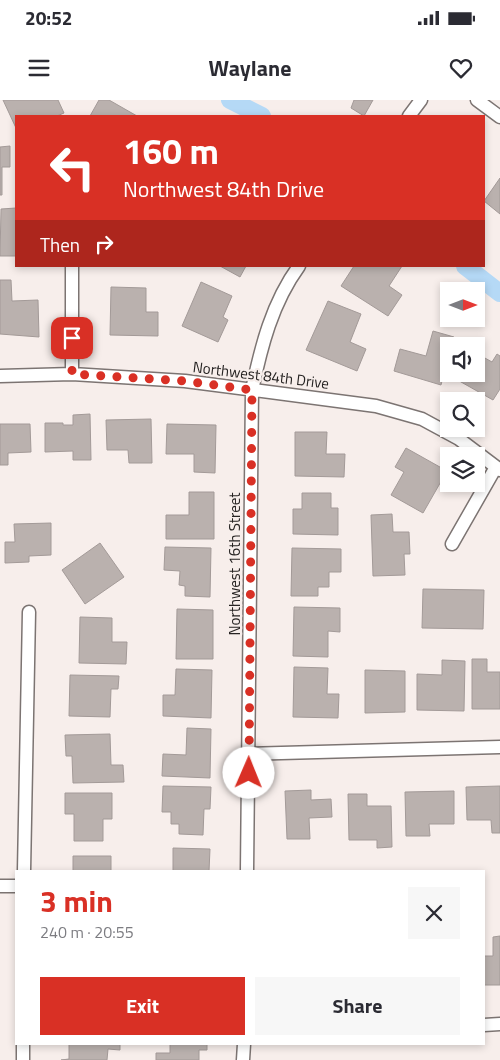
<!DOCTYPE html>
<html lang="en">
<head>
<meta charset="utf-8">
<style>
	:root { --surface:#fff; --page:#f7f7f7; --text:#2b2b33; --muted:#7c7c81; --accent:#d93025 }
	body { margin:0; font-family:"Titillium Web",sans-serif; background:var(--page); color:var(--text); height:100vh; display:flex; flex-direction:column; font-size:19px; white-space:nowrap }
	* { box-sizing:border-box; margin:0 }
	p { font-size:16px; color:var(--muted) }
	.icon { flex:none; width:28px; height:28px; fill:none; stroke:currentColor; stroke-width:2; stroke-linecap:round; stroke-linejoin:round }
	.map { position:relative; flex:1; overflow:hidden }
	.side { position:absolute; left:15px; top:770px; width:470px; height:175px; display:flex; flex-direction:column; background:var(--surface); border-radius:0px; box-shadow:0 2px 8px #0003 }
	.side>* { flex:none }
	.hud { position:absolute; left:15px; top:15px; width:470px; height:152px; border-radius:0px; box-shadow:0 2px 8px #0003; background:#d93025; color:#fff; overflow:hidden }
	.needle { width:32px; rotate:90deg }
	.fabs { position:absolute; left:440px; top:182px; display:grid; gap:10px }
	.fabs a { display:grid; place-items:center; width:45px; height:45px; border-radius:0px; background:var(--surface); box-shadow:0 2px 8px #0003; font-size:25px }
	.pin { position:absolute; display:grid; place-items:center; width:42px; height:42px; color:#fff; margin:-21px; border-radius:10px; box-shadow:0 2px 8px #0006 }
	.me { position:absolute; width:55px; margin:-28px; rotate:1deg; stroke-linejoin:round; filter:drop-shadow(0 0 4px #0008) }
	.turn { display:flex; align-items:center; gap:18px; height:105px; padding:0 25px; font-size:22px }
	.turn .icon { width:65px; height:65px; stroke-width:2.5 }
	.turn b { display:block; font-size:35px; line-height:42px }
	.then { display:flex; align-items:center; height:48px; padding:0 25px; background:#0003; gap:10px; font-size:19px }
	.round { display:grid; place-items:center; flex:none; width:52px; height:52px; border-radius:0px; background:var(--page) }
	.overview { display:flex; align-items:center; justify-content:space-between; height:85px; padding:0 25px }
	h1 { font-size:30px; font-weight:700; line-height:38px; color:var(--accent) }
	.primary-button { display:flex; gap:10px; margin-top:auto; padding:10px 25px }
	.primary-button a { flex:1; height:58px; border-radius:0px; background:var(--accent); color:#fff; font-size:20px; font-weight:700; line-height:58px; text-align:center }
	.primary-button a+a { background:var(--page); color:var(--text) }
	.status { display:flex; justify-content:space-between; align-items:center; height:35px; padding:0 25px; background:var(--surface); direction:ltr }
	.status svg { height:14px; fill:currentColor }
	header { display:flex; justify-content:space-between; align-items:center; height:65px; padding:0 25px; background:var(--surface); font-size:22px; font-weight:700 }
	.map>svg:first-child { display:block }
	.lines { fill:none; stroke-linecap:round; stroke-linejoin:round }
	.canal { stroke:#b5d9f6; stroke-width:18 }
	.building { fill:#bab1ae; stroke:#a39a98 }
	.street-casing { stroke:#7c7472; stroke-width:15 }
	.street { stroke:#fff; stroke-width:12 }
	.route { stroke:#d93025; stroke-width:9; stroke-dasharray:0 16.2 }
	.labels { text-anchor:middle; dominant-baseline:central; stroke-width:4.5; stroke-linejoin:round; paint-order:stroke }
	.street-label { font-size:15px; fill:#262322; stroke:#f7eeeb }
</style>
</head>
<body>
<div class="status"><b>20:52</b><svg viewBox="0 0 49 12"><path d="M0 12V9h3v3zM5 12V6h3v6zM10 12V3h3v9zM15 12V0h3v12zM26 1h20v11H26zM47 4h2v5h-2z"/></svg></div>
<header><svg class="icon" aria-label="menu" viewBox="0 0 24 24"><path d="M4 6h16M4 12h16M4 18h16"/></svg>Waylane<svg class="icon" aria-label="heart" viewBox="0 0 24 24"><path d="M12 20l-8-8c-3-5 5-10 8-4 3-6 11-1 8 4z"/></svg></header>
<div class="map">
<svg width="500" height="960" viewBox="0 0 500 960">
	<rect width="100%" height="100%" fill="#f7eeeb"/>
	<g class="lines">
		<path class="canal" d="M 230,0 L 262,16
			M 465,166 L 500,193"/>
	</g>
	<path class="building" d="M 3,0 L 58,0 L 64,13 L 57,16 L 16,16 L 16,28 Z
		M 99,0 L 109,0 L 137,16 L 90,16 Z
		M 354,0 L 373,0 L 364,16 L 351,8 Z
		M 10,46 L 10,67 L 2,67 L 2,95 L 0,95 L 0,47 Z
		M 500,78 L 500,114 L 484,101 Z
		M 16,108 L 16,156 L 0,156 L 1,109 Z
		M 220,166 L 246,166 L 240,177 Z
		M 354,166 L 402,166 L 389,186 L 402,195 L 388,216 L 341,186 Z
		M 0,180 L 11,180 L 12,201 L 38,200 L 39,237 L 0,234 Z
		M 201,182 L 232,196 L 223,217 L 228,220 L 218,242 L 182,226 Z
		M 111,187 L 146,188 L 146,212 L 158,212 L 158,236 L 110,235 Z
		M 328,201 L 361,214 L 350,242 L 366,249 L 357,271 L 306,250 Z
		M 433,231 L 454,237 L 451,246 L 449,246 L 449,255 L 441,285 L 394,271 L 400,249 L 426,256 Z
		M 476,253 L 492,262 L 497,254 L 500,256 L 500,289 L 493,300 L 454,278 L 456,274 L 476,274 Z
		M 90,314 L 91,360 L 73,360 L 73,351 L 45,352 L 45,323 L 63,323 L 63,325 L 73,325 L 73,315 Z
		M 151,319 L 152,363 L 129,363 L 128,350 L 107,350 L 106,320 Z
		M 0,324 L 30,324 L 31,352 L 8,353 L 8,365 L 0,365 Z
		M 167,324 L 216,325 L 215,373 L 194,372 L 194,354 L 166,354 Z
		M 295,332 L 327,332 L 326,354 L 345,354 L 344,377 L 295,376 Z
		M 406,348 L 447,371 L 423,413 L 391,395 L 404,372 L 395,367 Z
		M 189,392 L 214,392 L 214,439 L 166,439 L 166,415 L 189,415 Z
		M 302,393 L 331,393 L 331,408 L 338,408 L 338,435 L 293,434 L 293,409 L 302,409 Z
		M 392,414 L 393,432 L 409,432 L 410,454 L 404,454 L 405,475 L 373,476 L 371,415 Z
		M 51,423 L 51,455 L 29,456 L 29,462 L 5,463 L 5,442 L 15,442 L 14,424 Z
		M 100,443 L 124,477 L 85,504 L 62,470 Z
		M 165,447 L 211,448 L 210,497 L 185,496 L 185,486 L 179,485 L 180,471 L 164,470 Z
		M 292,448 L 341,449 L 341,472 L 329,472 L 329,487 L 318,487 L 318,496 L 291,496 Z
		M 423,489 L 484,490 L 483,529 L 422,528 Z
		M 294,507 L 340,508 L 340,532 L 328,531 L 328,557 L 293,556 Z
		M 177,509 L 213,510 L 213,559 L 176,559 Z
		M 80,517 L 112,518 L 112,542 L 127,542 L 126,564 L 79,563 Z
		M 472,559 L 487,559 L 487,572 L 500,572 L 500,609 L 472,609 Z
		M 442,560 L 465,561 L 464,611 L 417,610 L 417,574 L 442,575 Z
		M 294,567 L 328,568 L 327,594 L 339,594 L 338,618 L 293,617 Z
		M 176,569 L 212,570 L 211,618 L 163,616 L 163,595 L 175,595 Z
		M 365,570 L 405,571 L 405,612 L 365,613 Z
		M 70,575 L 119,576 L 118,589 L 111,589 L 110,617 L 69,616 Z
		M 187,628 L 211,629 L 210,678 L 162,676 L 163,654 L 186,655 Z
		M 110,634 L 111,665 L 123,665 L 124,682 L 73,683 L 72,656 L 66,656 L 65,635 Z
		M 163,686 L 211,687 L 210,709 L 204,709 L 203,735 L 179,734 L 179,724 L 171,724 L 171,712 L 162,712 Z
		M 500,686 L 500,733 L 492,733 L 491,720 L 467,720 L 466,687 Z
		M 311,690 L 311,700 L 331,699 L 332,717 L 309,718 L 310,739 L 287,739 L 285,691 Z
		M 454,691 L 454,724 L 429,724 L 430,736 L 406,736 L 405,692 Z
		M 65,693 L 112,693 L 112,719 L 103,719 L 103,741 L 74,741 L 74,714 L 65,714 Z
		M 348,694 L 367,694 L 367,706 L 391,706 L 392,747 L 377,748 L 377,740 L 349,740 Z
		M 173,748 L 210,749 L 209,771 L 173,771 Z
		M 73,756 L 111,756 L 111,771 L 73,771 Z
		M 500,836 L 500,885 L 484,885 L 484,856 L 493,856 L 493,837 Z
		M 69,944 L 120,944 L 120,950 L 108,949 L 107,960 L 61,960 L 69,959 Z
		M 170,944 L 207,944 L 207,950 L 199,950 L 199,960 L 156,960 L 156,953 L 170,953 Z"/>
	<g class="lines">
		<g class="street-casing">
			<path id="street" d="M 477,0 L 500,17
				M 409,16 L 421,0
				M 72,166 L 72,274
				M 0,276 L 72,274 L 185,281 L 376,306 L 422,319 L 459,339 L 500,370
				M 452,444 L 496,367
				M 249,654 L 500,647
				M 24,771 L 29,512
				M 247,771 L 252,290 C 261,247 272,203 299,166
				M 0,786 L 16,786
				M 484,925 L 500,924
				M 23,944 L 23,960
				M 243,960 L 244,944"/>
		</g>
		<use href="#street" class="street"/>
	</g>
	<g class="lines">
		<path class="route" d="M 72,238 L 72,274 L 185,281 L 252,290 L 249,673"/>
	</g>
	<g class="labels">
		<g class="street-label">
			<text transform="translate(261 275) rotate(7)">Northwest 84th Drive</text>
			<text transform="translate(234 464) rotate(-90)">Northwest 16th Street</text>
		</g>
	</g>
</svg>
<div class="fabs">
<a><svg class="needle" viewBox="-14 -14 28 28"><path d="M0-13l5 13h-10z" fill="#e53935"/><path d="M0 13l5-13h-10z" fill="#7c7c81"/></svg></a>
<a><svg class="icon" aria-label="sound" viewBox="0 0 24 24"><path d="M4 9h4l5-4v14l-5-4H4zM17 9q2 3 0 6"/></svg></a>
<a><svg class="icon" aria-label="search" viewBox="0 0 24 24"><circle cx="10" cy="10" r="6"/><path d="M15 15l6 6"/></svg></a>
<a><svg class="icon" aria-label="layers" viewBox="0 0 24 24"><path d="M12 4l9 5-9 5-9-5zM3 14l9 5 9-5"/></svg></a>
</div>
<div class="pin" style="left:72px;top:238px;background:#d93025"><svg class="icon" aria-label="arrive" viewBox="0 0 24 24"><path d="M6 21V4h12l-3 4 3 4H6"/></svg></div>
<svg class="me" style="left:249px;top:673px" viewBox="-20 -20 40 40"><circle r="19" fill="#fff"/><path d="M0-13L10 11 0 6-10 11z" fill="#d93025"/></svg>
<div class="hud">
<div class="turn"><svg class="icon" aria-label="left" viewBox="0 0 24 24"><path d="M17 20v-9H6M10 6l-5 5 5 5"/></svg><div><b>160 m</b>Northwest 84th Drive</div></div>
<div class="then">Then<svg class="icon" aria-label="right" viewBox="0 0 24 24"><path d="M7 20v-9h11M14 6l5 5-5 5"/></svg></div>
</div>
<section class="side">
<div class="overview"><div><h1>3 min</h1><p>240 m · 20:55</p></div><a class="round"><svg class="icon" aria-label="close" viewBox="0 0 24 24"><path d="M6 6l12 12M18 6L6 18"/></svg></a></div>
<div class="primary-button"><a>Exit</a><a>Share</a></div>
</section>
</div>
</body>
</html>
